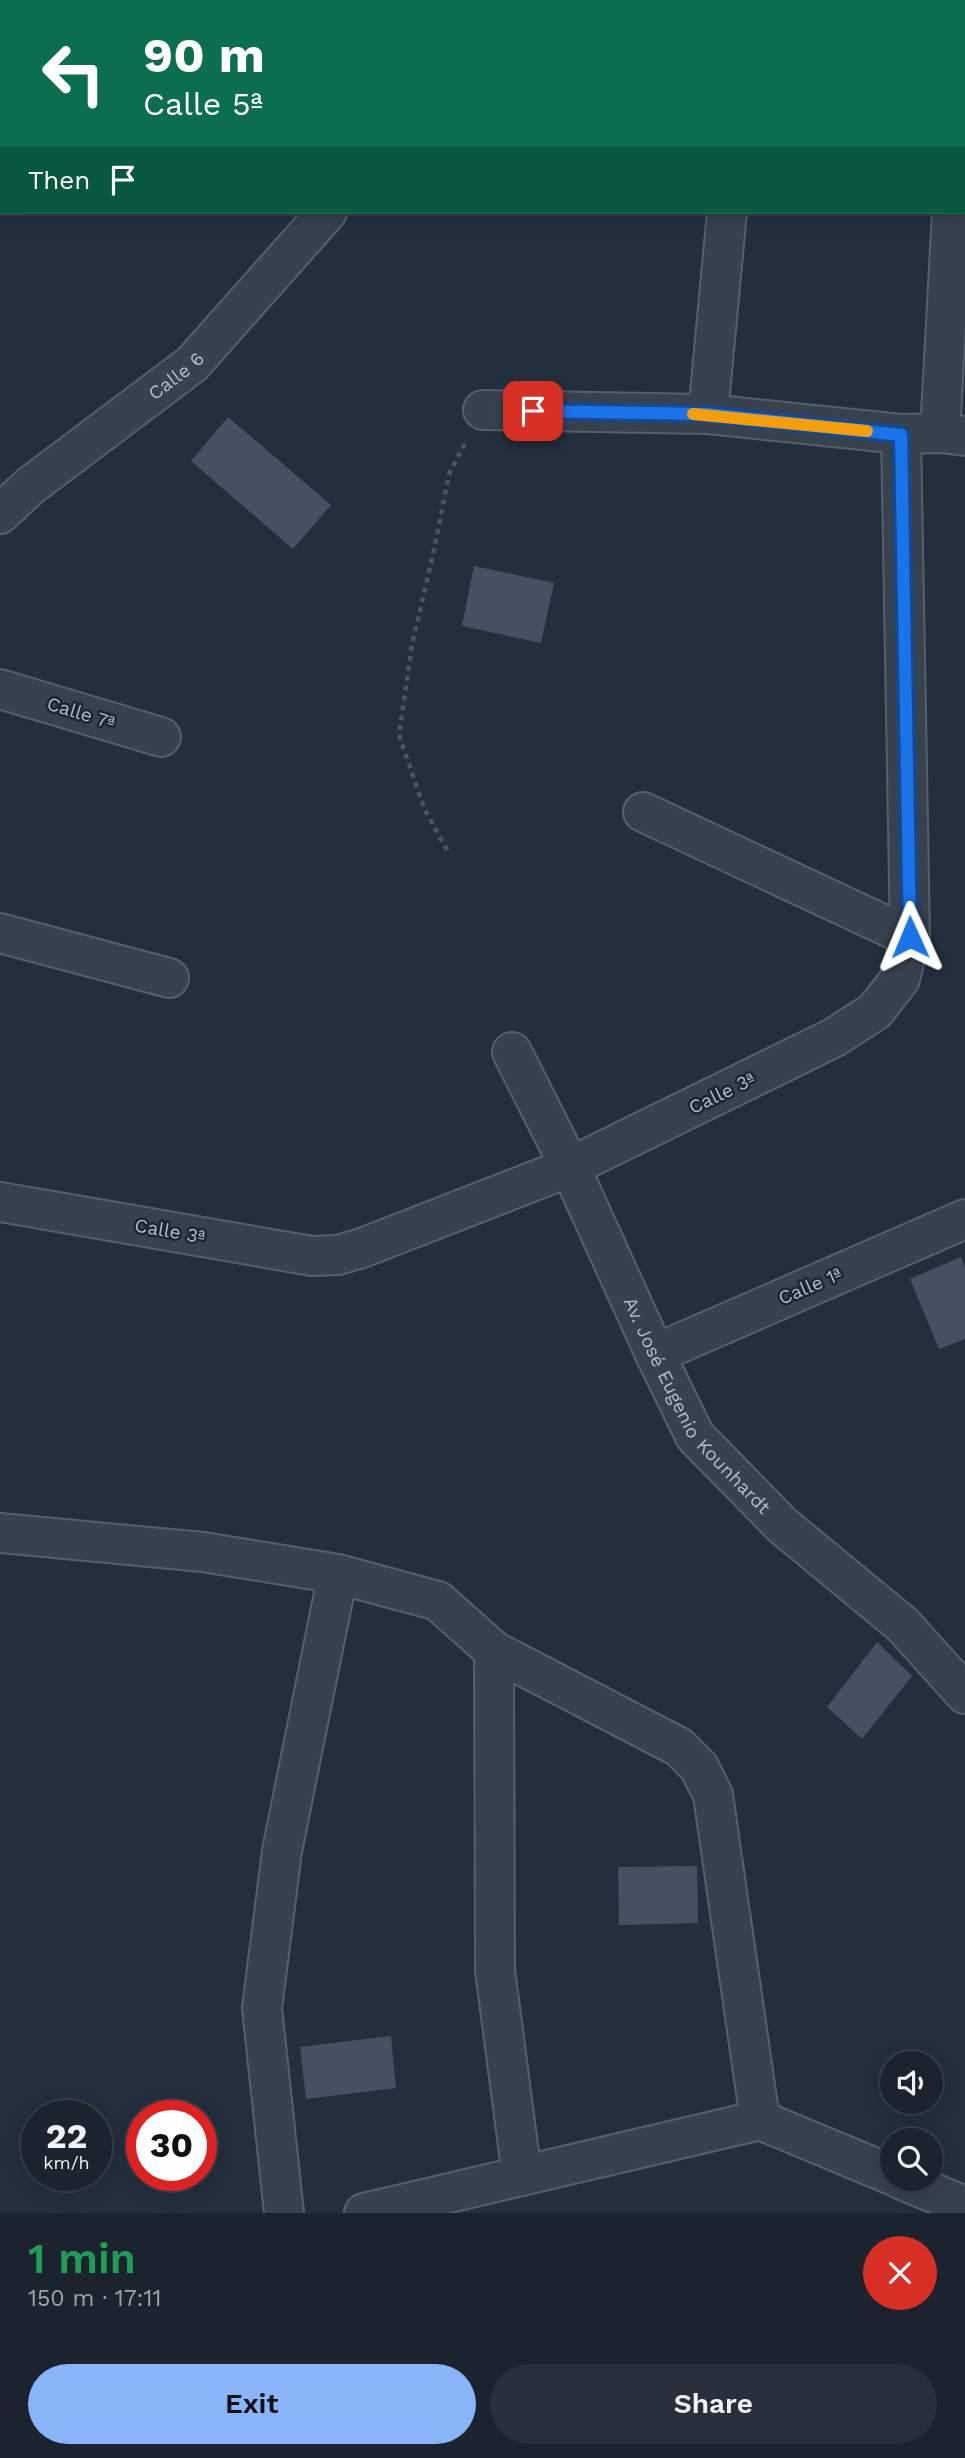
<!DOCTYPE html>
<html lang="en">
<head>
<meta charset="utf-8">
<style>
	:root { --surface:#1b232e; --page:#282f3a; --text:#f1f3f6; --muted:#a0a4aa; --line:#39404a; --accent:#8ab4f8 }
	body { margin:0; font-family:"Work Sans",sans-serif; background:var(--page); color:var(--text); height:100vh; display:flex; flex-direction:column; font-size:26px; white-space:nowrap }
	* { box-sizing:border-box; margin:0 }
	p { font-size:23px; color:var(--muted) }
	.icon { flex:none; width:38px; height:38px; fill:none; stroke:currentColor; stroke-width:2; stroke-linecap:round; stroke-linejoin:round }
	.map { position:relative; height:2213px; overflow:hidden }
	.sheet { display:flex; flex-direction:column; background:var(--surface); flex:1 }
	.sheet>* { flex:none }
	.guide { position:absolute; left:0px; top:0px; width:966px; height:214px; box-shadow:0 4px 18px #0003,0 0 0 2px var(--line); background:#0b6e4f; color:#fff; overflow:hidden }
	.buttons { position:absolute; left:880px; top:2051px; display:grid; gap:14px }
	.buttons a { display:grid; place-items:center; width:63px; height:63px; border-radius:50%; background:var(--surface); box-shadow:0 4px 18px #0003,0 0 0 2px var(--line); font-size:35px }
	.speed { position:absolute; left:21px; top:2100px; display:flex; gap:14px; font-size:35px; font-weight:700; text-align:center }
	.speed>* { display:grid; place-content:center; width:91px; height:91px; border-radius:50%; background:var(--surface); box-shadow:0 4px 18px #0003,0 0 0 2px var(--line); line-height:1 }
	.speed small { font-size:18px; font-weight:400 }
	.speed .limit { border:10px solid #d22; background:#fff; color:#111 }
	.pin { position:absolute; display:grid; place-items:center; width:60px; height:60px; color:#fff; margin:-30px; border-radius:14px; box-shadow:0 4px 10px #0006 }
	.me { position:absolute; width:77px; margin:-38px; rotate:359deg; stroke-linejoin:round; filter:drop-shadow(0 0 5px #0008) }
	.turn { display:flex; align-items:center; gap:24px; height:147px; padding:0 28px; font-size:32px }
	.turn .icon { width:91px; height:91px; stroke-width:2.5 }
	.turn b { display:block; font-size:49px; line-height:60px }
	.then { display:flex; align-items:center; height:66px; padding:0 28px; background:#0003; gap:14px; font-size:26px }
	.round { display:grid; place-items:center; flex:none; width:74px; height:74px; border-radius:37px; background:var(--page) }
	.overview { display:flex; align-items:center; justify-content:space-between; height:119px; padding:0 28px }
	h1 { font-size:42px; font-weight:600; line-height:52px; color:#1e9e55 }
	.button { display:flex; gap:14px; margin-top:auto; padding:14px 28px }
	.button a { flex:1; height:80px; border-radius:42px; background:var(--accent); color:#111; font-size:28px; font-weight:600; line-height:80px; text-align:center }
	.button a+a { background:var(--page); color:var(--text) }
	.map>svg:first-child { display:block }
	.building { fill:#455162 }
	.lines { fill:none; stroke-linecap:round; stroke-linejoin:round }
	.minor-casing { stroke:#565f6c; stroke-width:42 }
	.path { stroke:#44595c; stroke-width:4.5; stroke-dasharray:5 5; stroke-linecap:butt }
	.minor { stroke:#38414e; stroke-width:38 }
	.route-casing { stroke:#114b97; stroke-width:18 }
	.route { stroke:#1a73e8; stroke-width:12 }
	.slow { stroke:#f59e0b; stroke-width:12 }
	.labels { text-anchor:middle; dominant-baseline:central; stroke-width:5; stroke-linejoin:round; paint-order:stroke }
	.street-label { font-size:19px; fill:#b4bcc9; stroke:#1d2633 }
</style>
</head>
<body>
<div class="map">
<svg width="965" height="2213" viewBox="0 0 965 2213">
	<rect width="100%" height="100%" fill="#242f3e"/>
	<path class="building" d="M 228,417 L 331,505 L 293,549 L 191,461 Z
		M 474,566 L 554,583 L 541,643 L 462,626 Z
		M 961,1257 L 965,1268 L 965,1339 L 939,1349 L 910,1279 Z
		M 877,1642 L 912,1676 L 862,1739 L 827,1707 Z
		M 697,1866 L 698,1923 L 619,1925 L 618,1867 Z
		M 391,2036 L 396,2088 L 306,2099 L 300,2047 Z"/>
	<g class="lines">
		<g class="minor-casing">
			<g id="minor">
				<path d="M 175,0 L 178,2"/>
				<path d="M 469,2 L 470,0"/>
				<path d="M 756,2 L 757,0"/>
				<path d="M 964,2 L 964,0"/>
				<path d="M 483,410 L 708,414 L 901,434 L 940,433 L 965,436"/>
				<path d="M 708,414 L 727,212"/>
				<path d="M 940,433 L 952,212"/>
				<path id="s1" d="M 0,514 L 30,486 L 192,364 L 327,212"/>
				<path d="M 0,689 L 161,737"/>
				<path d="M 643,812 L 910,937"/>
				<path d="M 0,933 L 169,978"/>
				<path id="s2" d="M 512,1052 L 570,1167 L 655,1354 L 695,1436 L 782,1525 L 903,1625 L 965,1694"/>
				<path d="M 0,1202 L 312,1256 L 338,1255 L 362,1248 L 570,1167 L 835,1037 L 875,1011 L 900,979 L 910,937 L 901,434"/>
				<path d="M 655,1354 L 965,1219"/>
				<path d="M 0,1533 L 203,1552 L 338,1574 L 438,1601 L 494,1651 L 679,1747 L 699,1767 L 713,1795 L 760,2120"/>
				<path d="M 494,1651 L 495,1970 L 522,2176"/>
				<path d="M 900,2179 L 965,2206"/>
				<path d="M 284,2213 L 262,2008 L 282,1851 L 338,1574"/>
				<path d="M 364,2213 L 760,2120 L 892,2175"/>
			</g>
		</g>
		<path class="path" d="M 447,850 L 424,808 L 399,735 L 412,645 L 433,555 L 449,474 L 466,441"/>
		<use href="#minor" class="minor"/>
	</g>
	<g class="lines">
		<g class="route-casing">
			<path id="route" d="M 533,411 L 708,414 L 901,435 L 910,937"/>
		</g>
		<use href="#route" class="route"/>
		<path class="slow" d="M 693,414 L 867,431"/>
	</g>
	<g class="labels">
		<g class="street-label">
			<text stroke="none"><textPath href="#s1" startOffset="224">Calle 6</textPath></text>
			<text transform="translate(81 713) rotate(17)">Calle 7ª</text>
			<text transform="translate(722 1093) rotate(-26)">Calle 3ª</text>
			<text transform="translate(170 1231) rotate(10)">Calle 3ª</text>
			<text transform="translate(810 1286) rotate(-23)">Calle 1ª</text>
			<text stroke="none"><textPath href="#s2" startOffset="401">Av. José Eugenio Kounhardt</textPath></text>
		</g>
	</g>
</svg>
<div class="buttons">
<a><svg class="icon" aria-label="sound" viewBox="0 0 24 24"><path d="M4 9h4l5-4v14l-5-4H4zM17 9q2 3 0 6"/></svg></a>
<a><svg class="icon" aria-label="search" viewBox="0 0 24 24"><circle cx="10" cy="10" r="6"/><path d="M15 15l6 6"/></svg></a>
</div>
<div class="speed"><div>22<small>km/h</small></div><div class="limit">30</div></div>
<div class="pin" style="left:533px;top:411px;background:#d93025"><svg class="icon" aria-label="arrive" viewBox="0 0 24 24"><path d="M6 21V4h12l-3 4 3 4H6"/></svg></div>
<svg class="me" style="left:910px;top:937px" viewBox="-20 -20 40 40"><path d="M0-17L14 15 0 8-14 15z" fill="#1a73e8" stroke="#fff" stroke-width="4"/></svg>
<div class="guide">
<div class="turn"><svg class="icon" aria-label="left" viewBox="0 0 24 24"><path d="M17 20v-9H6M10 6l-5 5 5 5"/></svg><div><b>90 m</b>Calle 5ª</div></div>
<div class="then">Then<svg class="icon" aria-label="arrive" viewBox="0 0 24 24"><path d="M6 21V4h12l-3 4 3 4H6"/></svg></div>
</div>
</div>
<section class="sheet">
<div class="overview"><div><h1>1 min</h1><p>150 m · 17:11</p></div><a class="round" style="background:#d93025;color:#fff"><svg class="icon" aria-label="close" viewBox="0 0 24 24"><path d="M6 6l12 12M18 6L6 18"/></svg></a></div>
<div class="button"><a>Exit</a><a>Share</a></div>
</section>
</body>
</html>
